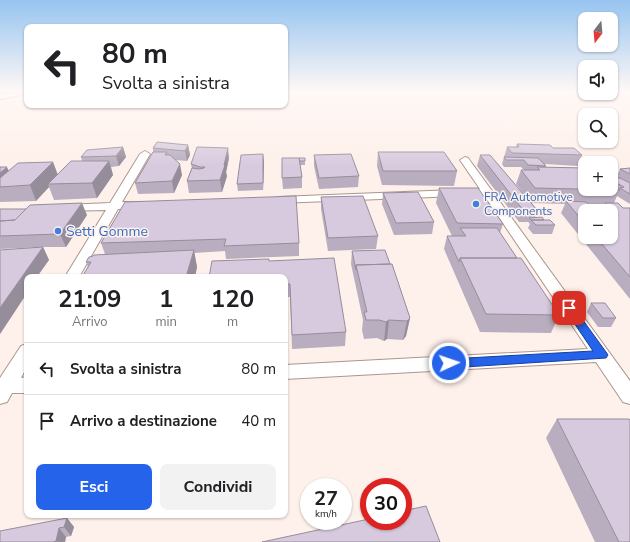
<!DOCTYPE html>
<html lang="it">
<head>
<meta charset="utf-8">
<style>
	:root { --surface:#fff; --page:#f2f2f2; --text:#202124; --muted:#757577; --line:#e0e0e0; --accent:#2563eb }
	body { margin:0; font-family:"Nunito Sans",sans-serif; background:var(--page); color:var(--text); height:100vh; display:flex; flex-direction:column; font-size:15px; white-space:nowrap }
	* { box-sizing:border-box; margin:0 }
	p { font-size:13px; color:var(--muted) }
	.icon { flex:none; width:22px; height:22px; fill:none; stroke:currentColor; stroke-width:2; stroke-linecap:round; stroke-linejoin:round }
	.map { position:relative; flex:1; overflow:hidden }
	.drawer { position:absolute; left:24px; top:274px; width:264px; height:244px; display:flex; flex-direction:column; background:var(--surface); border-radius:8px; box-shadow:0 1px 3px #0004 }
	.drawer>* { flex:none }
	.guide { position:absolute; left:24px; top:24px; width:264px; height:84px; border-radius:8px; box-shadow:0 1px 3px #0004; background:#fff; color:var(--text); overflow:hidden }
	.needle { width:26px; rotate:196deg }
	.buttons { position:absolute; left:578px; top:12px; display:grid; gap:8px }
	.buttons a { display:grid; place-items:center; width:40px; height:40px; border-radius:8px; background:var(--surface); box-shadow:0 1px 3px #0004; font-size:20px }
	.speed { position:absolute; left:300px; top:478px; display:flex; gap:8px; font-size:20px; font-weight:700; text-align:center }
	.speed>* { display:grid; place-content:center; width:52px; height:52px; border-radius:50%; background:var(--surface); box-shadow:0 1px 3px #0004; line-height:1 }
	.speed small { font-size:10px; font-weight:400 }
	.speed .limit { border:6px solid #d22; background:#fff; color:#111 }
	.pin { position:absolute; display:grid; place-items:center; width:34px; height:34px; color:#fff; margin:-17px; border-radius:8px; box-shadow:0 2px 6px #0006 }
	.me { position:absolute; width:44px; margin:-22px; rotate:87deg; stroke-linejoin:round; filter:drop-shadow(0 0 3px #0008) }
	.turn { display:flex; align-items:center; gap:14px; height:84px; padding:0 12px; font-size:18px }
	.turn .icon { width:52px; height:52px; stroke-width:2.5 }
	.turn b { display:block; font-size:28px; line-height:34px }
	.eta { display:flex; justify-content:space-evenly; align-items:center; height:68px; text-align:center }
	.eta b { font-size:24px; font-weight:700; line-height:28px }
	.cta { display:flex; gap:8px; margin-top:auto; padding:8px 12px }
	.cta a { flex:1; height:46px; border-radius:8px; background:var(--accent); color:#fff; font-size:16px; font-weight:700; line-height:46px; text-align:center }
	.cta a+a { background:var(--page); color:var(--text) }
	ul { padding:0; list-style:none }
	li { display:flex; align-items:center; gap:12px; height:52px; padding:0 12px; border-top:1px solid var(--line) }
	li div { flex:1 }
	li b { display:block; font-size:15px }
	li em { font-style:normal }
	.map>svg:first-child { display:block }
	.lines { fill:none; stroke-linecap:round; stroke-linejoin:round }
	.minor-casing { stroke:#ac968d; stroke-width:2 }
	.minor { fill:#fff; fill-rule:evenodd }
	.wall { fill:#b9aebf; fill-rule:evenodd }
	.shaded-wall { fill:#968d9b }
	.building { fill:#d7cade; stroke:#968d9b }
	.route { fill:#2563eb; stroke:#184099 }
	.shop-dot { fill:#3f7fe0; stroke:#fef0ea; stroke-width:1.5 }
	.labels { text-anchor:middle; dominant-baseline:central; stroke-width:3; stroke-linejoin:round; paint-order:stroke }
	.far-shop-label { font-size:12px; fill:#366cbe; stroke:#fef0ea; text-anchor:start }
	.shop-label { font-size:14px; fill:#366cbe; stroke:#fef0ea; text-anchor:start }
</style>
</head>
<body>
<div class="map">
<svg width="630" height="542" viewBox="0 0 630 542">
	<rect width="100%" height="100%" fill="#fef0ea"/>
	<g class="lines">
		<g class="minor-casing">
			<path id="minor" d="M 25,91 L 27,91 L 27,94 L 0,99 L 0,95 Z
				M 145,151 L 150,154 L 122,202 L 141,202 L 147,205 L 141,208 L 118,209 L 79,277 L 65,277 L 106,210 L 64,211 L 60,210 L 58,208 L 60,206 L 64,205 L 110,203 L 140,154 Z
				M 465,157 L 468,158 L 630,381 L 630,404 L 623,402 L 596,362 L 285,379 L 285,365 L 588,349 L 484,195 L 278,203 L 273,200 L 278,197 L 480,189 L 460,160 Z
				M 27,344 L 27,366 L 21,378 L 27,377 L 27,393 L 12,393 L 7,402 L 0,404 L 0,378 L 21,346 Z"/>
		</g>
		<use href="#minor" class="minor"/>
	</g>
	<path class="wall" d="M 517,144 L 553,148 L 582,155 L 578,166 L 545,164 L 546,166 L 545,167 L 611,189 L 611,178 L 616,178 L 620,169 L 630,168 L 630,204 L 617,196 L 614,203 L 623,208 L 630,208 L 630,299 L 561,213 L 565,204 L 532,203 L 537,210 L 535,217 L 544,220 L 555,225 L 552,234 L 533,234 L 528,228 L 530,224 L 528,222 L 519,222 L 477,166 L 480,155 L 523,193 L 516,184 L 521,170 L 524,170 L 521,167 L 504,167 L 502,164 L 507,147 L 516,147 ZM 589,205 L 604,206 L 603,208 L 592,207 ZM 585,211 L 611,237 L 585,237 Z
		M 188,145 L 190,155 L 187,161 L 175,160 L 182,175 L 174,193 L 138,194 L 135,183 L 153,152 L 153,148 Z
		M 123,147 L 126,157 L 119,166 L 111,167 L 113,175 L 97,198 L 54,200 L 49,187 L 36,201 L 0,202 L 0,167 L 9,171 L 53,162 L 58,175 L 82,161 L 81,157 Z
		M 378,152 L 457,171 L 454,186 L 382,185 L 377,166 Z
		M 263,154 L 264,161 L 263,190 L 238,191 L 237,184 Z
		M 314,155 L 359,176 L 358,187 L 319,189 L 314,166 Z
		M 229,158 L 226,172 L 227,176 L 222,192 L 189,193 L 187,181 L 192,169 L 191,164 Z
		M 299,158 L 305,161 L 305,165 L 300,165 L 302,177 L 302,188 L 283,189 L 282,178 Z
		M 439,188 L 503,224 L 500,233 L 517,258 L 559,315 L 551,333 L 480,332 L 444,249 L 447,236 L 452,236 L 436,203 Z
		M 383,193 L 434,222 L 432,234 L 394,235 L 382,204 Z
		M 321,197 L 378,236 L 376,249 L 328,251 L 321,209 Z
		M 125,202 L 299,243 L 299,256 L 226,259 L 225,251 L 194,253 L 197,267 L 195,277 L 82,277 L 88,267 L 86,262 L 93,256 L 105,254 L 101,243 Z
		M 0,209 L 87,215 L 66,247 L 43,247 L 49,260 L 27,277 L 27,293 L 0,334 L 0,250 L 41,247 L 0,249 Z
		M 352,251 L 390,264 L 410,318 L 406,336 L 403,340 L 387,339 L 384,341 L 377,338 L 364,339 L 362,330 L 363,320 L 351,264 Z
		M 269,261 L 346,332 L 345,346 L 292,349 L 290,297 L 285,297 L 285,277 Z
		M 591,303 L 616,318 L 611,327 L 598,327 L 587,312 Z
		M 557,419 L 630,542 L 595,542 L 546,438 Z
		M 67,518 L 74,527 L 71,536 L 66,537 L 65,542 L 0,542 Z"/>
	<path class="shaded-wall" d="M 2,91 L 11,91 L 3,92 Z
		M 188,145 L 190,155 L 187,161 L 185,151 Z
		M 123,147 L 126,157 L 119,166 L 116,156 Z
		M 228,148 L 229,158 L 226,172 L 227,176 L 222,192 L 220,180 Z
		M 263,154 L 264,161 L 263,190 Z
		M 109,161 L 113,175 L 97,198 L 92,183 Z
		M 53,162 L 58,176 L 48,184 L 49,187 L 36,201 L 30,185 Z
		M 180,164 L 182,175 L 174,193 L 172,181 Z
		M 7,167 L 12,178 L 0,187 L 0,173 Z
		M 82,203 L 87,215 L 66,247 L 60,234 Z
		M 43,247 L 49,260 L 37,277 L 27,277 L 27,293 L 0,334 L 0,308 Z
		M 194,250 L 197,267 L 195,277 L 186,277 Z
		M 410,318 L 406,336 L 403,340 L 407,321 Z
		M 389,320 L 387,339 L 384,341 L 386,322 Z
		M 67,518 L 74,527 L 71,536 L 64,527 Z
		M 59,528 L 66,537 L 65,542 L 53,542 Z"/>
	<path class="building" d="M 157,142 L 188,145 L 185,151 L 153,148 Z
		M 517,144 L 550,145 L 553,148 L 574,148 L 582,155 L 512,153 L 507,147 L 519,147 Z
		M 123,147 L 116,156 L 81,157 L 87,150 Z
		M 197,147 L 228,148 L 224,165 L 225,165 L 220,180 L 187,181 L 192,168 L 199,169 L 204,168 L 205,167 L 200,167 L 191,164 Z
		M 153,152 L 167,152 L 165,155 L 170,155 L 180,164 L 172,181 L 135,183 Z
		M 378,152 L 444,152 L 457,171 L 383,171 Z
		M 263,154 L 263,183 L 237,184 L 241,155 Z
		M 351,154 L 359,176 L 319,178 L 314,155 Z
		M 480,155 L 490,155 L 537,210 L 523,210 Z
		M 504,157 L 538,158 L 546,166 L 528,165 L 524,160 L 506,160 Z
		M 282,158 L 299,158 L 302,177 L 282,178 Z
		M 299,158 L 305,158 L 305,161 L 300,161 Z
		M 595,160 L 602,162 L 601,163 L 594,163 Z
		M 71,161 L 109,161 L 92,183 L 48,184 Z
		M 53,162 L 30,185 L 0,187 L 0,178 L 18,163 Z
		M 0,167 L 7,167 L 0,173 Z
		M 537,167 L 585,168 L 585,189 L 611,189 L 611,183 L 620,190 L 535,188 L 521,170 L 540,170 Z
		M 630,168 L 630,174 L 620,169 Z
		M 611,178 L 620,178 L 630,183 L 630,194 L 620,188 L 624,187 L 611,180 Z
		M 439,188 L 478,188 L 503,224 L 457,223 Z
		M 418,192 L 434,222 L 396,223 L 383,193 Z
		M 296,196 L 299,243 L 224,246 L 226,239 L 101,243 L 125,202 Z
		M 363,196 L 378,236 L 328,238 L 321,197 Z
		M 566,201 L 586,202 L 592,207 L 610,208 L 605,203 L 618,203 L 623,208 L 630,208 L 630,277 L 596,237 L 611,237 L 611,211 L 585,211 L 585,224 Z
		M 82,203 L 60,234 L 0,236 L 0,221 L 15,220 L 30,205 Z
		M 0,209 L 26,209 L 15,220 L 0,221 Z
		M 542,217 L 544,220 L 531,220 L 529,218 Z
		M 531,220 L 550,220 L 555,225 L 536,225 Z
		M 460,228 L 497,228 L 517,258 L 460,258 L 459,262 L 447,236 L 466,236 Z
		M 43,247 L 0,308 L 0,250 Z
		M 194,250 L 186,277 L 82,277 L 91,262 L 86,262 L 89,257 L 93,256 L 94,255 Z
		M 385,250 L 390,264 L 356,265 L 356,270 L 352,251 Z
		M 334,258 L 346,332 L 292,335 L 290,284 L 285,284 L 285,277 L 209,277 L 212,261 L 269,259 L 269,261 Z
		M 460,258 L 521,258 L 559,315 L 486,314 Z
		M 392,264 L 410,318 L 407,321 L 389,320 L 386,322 L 379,320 L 366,320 L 364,312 L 367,312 L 356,265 Z
		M 591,303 L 605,303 L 616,318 L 603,318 Z
		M 557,419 L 629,419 L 630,420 L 630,542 L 619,542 Z
		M 426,506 L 440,542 L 262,542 L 369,519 L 369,521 L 403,521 L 403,511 Z
		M 67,518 L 64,527 L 59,528 L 56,541 L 53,542 L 0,542 L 0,531 Z"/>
	<linearGradient id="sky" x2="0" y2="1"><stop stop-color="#96c4f0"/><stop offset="0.55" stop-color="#fff8f6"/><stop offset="1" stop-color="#fff8f6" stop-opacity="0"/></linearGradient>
	<rect width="630" height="166" fill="url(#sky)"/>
	<path class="route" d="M 569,304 L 572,305 L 606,352 L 608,355 L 606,358 L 449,368 L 445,366 L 443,363 L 445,360 L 449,359 L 593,351 L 564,308 Z"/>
	<g class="shop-dot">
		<circle cx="476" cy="204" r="4"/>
		<circle cx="58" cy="231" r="4"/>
	</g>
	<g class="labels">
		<g class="far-shop-label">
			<text x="484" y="197">FRA Automotive<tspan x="484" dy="14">Components</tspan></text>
		</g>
		<g class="shop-label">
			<text x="66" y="231">Setti Gomme</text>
		</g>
	</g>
</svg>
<div class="buttons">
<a><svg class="needle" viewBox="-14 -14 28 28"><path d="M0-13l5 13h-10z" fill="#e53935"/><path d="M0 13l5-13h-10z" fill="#757577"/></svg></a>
<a><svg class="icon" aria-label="sound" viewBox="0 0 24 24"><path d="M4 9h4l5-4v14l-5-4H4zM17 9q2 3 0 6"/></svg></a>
<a><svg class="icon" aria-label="search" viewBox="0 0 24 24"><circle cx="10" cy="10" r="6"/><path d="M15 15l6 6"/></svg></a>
<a>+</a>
<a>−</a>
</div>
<div class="speed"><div>27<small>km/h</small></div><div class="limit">30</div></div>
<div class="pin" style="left:569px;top:308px;background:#d93025"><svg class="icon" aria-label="arrive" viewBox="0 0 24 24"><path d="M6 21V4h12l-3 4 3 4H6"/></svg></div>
<svg class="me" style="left:449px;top:363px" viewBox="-20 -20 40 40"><circle r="17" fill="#2563eb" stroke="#fff" stroke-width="3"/><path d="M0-11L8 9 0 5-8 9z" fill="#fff"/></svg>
<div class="guide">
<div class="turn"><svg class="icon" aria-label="left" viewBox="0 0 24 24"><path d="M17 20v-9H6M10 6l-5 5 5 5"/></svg><div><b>80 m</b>Svolta a sinistra</div></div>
</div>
<section class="drawer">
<div class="eta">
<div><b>21:09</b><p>Arrivo</p></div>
<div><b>1</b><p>min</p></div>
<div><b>120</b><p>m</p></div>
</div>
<ul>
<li><svg class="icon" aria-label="left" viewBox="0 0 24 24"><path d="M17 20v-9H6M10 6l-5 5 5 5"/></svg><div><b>Svolta a sinistra</b></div><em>80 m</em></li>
<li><svg class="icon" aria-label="arrive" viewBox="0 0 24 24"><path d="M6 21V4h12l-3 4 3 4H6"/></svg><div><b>Arrivo a destinazione</b></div><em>40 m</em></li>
</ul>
<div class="cta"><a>Esci</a><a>Condividi</a></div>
</section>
</div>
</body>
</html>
